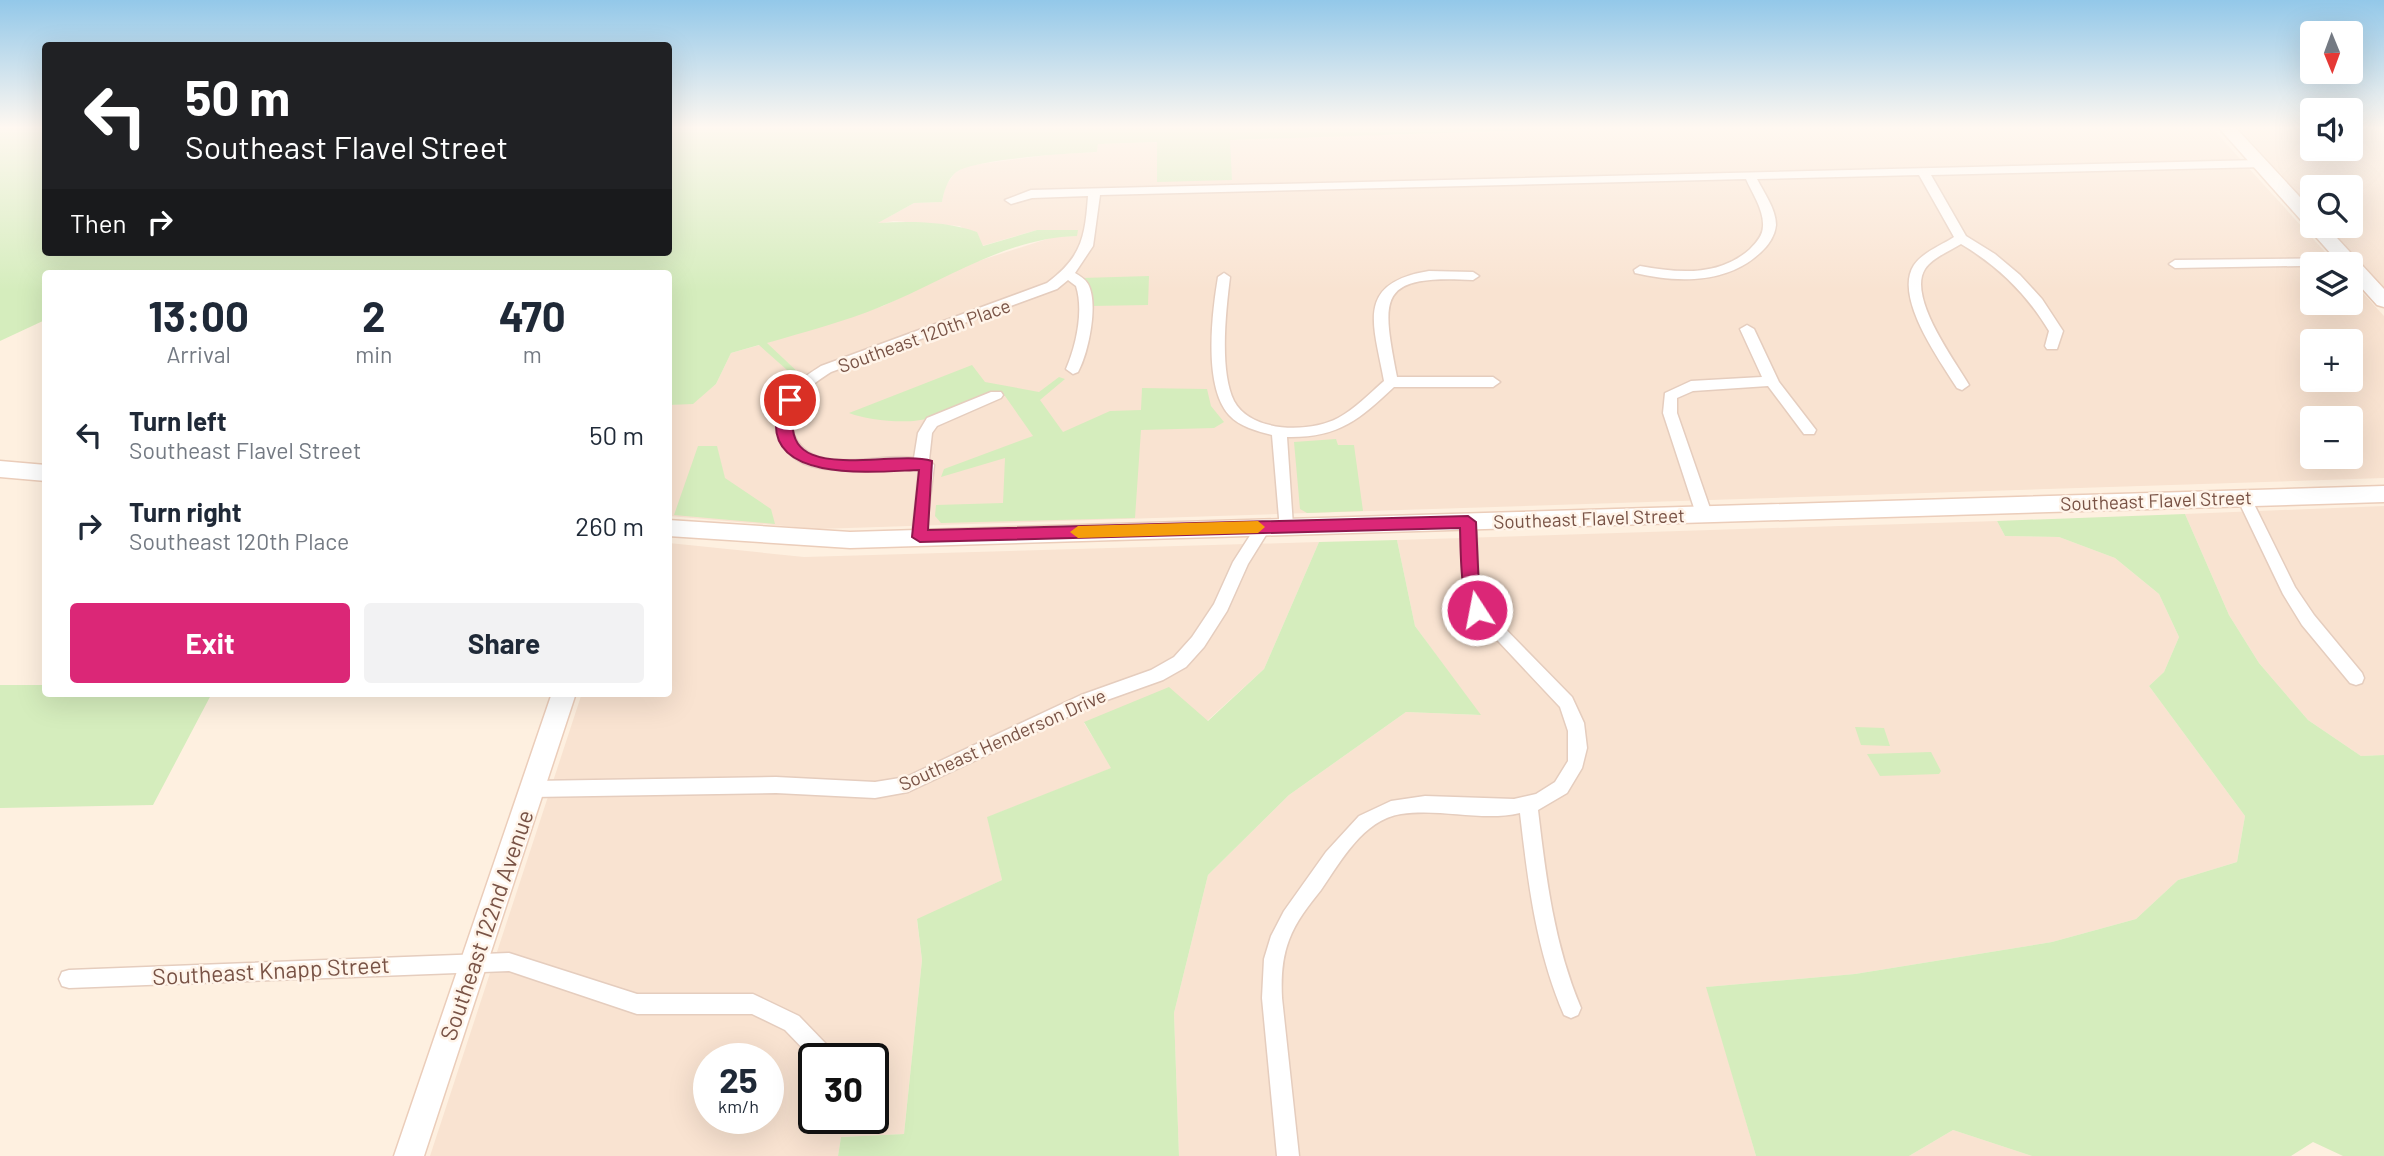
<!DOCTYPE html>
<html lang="en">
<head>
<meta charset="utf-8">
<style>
	:root { --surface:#fff; --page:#f2f2f3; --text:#1f2937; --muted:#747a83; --accent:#db2777 }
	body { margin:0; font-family:Barlow,sans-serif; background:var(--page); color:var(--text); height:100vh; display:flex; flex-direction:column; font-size:26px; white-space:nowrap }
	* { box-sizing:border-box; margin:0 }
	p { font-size:23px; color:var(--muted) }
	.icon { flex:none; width:38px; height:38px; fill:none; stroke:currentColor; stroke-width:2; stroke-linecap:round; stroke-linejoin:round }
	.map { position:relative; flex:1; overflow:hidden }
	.drawer { position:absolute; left:42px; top:270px; width:630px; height:427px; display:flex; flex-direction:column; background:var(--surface); border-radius:7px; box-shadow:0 7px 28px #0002 }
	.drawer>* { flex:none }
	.hud { position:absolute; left:42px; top:42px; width:630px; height:214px; border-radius:7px; box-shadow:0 7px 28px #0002; background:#202124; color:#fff; overflow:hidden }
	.needle { width:46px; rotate:179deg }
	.fabs { position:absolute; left:2300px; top:21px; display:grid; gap:14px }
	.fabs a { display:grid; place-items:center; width:63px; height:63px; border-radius:7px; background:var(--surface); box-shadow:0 7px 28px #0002; font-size:35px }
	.speed { position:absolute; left:693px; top:1043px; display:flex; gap:14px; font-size:35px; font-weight:700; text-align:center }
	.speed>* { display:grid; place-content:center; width:91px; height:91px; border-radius:50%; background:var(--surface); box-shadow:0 7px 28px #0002; line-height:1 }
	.speed small { font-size:18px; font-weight:400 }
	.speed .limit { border:4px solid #111; border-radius:10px; background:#fff; color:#111 }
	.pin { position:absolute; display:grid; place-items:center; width:60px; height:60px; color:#fff; margin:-30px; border:4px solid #fff; border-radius:50%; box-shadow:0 2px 7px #0007 }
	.me { position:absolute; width:77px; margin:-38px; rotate:349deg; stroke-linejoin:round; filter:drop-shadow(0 0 5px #0008) }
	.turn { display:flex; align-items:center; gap:24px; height:147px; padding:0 28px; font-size:32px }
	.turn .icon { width:91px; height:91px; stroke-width:2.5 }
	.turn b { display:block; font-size:49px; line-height:60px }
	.then { display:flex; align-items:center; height:66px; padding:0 28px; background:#0003; gap:14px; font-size:26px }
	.eta { display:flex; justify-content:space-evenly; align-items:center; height:119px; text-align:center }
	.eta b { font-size:42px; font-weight:700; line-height:49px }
	.button { display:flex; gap:14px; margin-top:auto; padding:14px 28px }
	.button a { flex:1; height:80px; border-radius:7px; background:var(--accent); color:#fff; font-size:28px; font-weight:700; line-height:80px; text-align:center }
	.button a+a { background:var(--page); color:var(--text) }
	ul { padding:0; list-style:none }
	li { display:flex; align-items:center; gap:21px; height:91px; padding:0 28px }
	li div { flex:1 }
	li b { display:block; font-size:26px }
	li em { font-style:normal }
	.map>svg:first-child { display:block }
	.residential { fill:#f9e3d1; fill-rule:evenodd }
	.green { fill:#d5edbd }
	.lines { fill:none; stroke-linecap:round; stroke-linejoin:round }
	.street-casing { stroke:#e5cdbe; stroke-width:3 }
	.secondary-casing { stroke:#ebcdba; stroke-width:3 }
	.street { fill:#fff; fill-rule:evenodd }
	.secondary { fill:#fff; fill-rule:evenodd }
	.route { fill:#db2777; stroke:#8e194d; stroke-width:2 }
	.slow { fill:#f59e0b }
	.labels { text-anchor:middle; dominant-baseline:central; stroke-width:5; stroke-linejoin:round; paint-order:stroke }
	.street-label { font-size:19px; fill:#785245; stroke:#fff4e9 }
	.near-street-label { font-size:23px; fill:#785245; stroke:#fff4e9 }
</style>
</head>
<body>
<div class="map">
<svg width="2384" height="1156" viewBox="0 0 2384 1156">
	<rect width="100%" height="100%" fill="#fef0e0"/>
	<path class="residential" d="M 1593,128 L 2212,128 L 2336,264 L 2312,264 L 2312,303 L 2350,303 L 2350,279 L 2384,316 L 2384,478 L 818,529 L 669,516 L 668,405 L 693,403 L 716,384 L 731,353 L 760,345 L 800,374 L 766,343 L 883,306 L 966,265 L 1053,237 L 1077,236 L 1037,230 L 982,246 L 960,226 L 894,221 L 876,224 L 914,203 L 942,202 L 945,187 L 956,171 L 972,165 L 1058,154 L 1097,152 L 1098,144 ZM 2312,341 L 2350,341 L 2350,380 L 2312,380 ZM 2312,418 L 2350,418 L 2350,457 L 2312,457 Z
		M 2238,128 L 2312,128 L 2312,149 L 2350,149 L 2350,128 L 2384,128 L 2384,287 L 2328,226 L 2350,226 L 2350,187 L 2312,187 L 2312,208 Z
		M 2384,506 L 2384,755 L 2361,756 L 2308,720 L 2259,663 L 2229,615 L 2185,514 Z
		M 1997,521 L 2005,536 L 2059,537 L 2115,558 L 2159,594 L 2179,637 L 2164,672 L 2149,686 L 2245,816 L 2237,862 L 2178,880 L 2136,919 L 2052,942 L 1855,974 L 1707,987 L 1756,1156 L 1179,1156 L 1174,1013 L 1208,875 L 1289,795 L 1406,712 L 1480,715 L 1415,626 L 1397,540 Z
		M 1319,542 L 1264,669 L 1207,721 L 1084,723 L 1112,768 L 988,817 L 1002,880 L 917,920 L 922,960 L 904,1134 L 841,1137 L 838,1156 L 430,1156 L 582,693 L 668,693 L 669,543 L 804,557 ZM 709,1059 L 768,1059 L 768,1118 L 709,1118 ZM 814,1059 L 873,1059 L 873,1118 L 814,1118 Z
		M 1953,1130 L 2032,1156 L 1909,1156 Z"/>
	<path class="green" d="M 0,128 L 45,128 L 46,252 L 668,252 L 669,128 L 1593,128 L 1230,140 L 1232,180 L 1157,182 L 1157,142 L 1098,144 L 1097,152 C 1074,153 969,159 955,173 C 947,181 944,191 942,202 L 914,203 L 878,223 C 910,221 946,221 977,232 L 983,246 L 1037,230 L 1078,230 L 1077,236 C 1005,238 945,281 880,307 C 843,322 805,332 767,343 L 800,374 L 796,378 L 759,345 L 731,353 L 716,384 L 693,404 L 669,405 L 668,273 L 46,273 L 45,320 L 0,341 Z
		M 1149,276 L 1148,305 L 1091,306 L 1091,292 L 1082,278 Z
		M 972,365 L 985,382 L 1039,392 L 1059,377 L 1065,379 L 1040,400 L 1063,432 L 1110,411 L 1141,410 L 1142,388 L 1207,389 L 1211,406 L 1224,422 L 1214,428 L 1141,430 L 1135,518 L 941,523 L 935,516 L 936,505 L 1003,503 L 1005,458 L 941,477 L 944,469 L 1033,436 L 1005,396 C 976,391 955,409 929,418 C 909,425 867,420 849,413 Z
		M 1336,439 L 1338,445 L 1354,445 L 1363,511 L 1307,513 L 1300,509 L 1294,442 Z
		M 698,446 L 717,446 L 725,478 L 771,509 L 775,524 L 674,515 Z
		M 2185,514 L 2229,615 L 2259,663 L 2308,720 L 2361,756 L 2384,755 L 2384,1156 L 2343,1156 L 2313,1142 L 2291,1156 L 2032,1156 L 1953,1130 L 1909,1156 L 1756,1156 L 1706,987 L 1855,974 L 2052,942 L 2136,919 L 2178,880 L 2237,862 L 2245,816 L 2149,686 L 2164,672 L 2179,637 L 2159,594 L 2115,558 L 2059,537 L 2005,536 L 1997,521 Z
		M 1397,540 L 1415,626 L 1481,715 L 1406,712 L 1289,795 L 1208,875 L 1174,1013 L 1179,1156 L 838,1156 L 841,1137 L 904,1134 L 922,960 L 917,919 L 1002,880 L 987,817 L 1111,768 L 1084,722 L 1169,687 L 1208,721 L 1264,669 L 1319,542 Z
		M 0,685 L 45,685 L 46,693 L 212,693 L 153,805 L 0,808 Z
		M 1855,727 L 1884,728 L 1890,746 L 1861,745 Z
		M 1931,752 L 1941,771 L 1939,774 L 1880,776 L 1867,754 Z"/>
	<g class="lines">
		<g class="street-casing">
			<path id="street" d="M 2260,160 L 2264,161 L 2264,167 L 1931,175 L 1966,236 L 1995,254 L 2020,275 L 2042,299 L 2063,331 L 2057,349 L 2047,349 L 2045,346 L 2049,331 C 2027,294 1998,266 1961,244 C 1950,251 1932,258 1925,269 C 1907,297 1955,361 1969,385 L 1962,390 L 1957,388 C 1940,361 1893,297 1914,265 C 1923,252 1942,245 1954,237 L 1919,175 L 1757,179 C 1764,193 1776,209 1776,225 C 1775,236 1768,246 1760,253 C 1727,284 1677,283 1635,273 L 1634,270 L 1640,266 C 1678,273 1719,277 1750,249 C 1757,242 1763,235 1763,226 C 1764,210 1752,193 1746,179 L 1180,193 L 1100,195 L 1093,246 L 1075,273 C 1080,276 1085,279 1088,284 C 1099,304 1088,354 1078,372 L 1073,374 L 1066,369 C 1076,346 1084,311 1076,286 L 1068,280 L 1057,289 L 831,372 C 813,384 786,400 791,425 C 802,481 876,452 914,458 L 918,433 L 927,418 L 991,392 L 1001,392 L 1003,395 L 1001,398 L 937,426 L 932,433 L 929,460 L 934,465 L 925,541 L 920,543 L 912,537 L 919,469 C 875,461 784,494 777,423 C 774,397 802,378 821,366 L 1047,283 C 1082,257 1085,237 1088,196 L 1032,198 L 1011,204 L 1005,200 L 1031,190 Z
				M 2349,258 L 2354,259 L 2354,265 L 2175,268 L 2169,264 L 2175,260 Z
				M 1429,271 L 1473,272 L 1479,276 L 1473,280 C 1378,275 1381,295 1397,377 L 1493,377 L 1500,382 L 1493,387 L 1394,387 C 1359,420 1338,438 1287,437 L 1293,526 L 1285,532 L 1280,530 L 1272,435 C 1257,431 1240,427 1229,415 C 1203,386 1212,313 1218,277 L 1224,273 L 1230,277 C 1226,310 1219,371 1234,401 C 1251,433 1310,433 1338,418 C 1355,409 1369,394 1384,381 C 1374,325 1354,283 1429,271 Z
				M 1747,325 L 1754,329 L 1779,382 L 1816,430 L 1814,434 L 1804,434 L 1768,386 L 1693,391 L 1677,398 L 1677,413 L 1712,514 L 1704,520 L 1696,514 L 1663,413 L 1665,393 L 1691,381 L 1762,377 L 1740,329 Z
				M 2244,492 L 2251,498 L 2295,587 L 2314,615 L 2362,673 L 2364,678 L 2362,683 L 2356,685 L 2350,683 L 2302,625 L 2283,594 L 2237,498 Z
				M 1468,516 L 1476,522 L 1479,589 L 1484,607 L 1572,697 L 1584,723 L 1587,748 L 1582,768 L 1567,793 L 1538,810 C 1546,878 1554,944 1581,1008 L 1578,1015 L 1571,1018 L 1564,1015 C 1536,950 1528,883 1520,813 C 1482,822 1441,808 1401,814 C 1363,820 1341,861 1321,890 C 1309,905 1296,921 1289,940 C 1282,958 1281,978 1282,998 L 1299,1156 L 1277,1156 L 1262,998 L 1264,959 L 1271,936 L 1284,911 L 1326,852 L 1359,816 L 1391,801 L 1425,796 L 1514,799 L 1536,794 L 1555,782 L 1568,761 L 1568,731 L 1560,707 L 1469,610 L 1463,589 L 1460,522 Z
				M 1263,521 L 1271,527 L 1248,564 L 1227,611 L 1204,647 L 1186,667 L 1163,680 L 1093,705 L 908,792 L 875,798 L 776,793 L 532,797 L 526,795 L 523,789 L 526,783 L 532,781 L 776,777 L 875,782 L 906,777 L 1081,695 L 1151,670 L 1174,657 L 1192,637 L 1214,604 L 1233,562 L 1258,523 Z
				M 509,953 L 637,994 L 753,994 L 799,1016 L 827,1045 L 830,1052 L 827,1059 L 813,1059 L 785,1030 L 752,1014 L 637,1014 L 509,971 L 69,988 L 62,986 L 59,979 L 62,972 L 69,970 Z"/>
		</g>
		<g class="secondary-casing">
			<path id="secondary" d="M 2219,128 L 2236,128 L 2312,210 L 2312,226 L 2326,226 L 2384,289 L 2384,307 L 2377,305 L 2350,275 L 2350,264 L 2340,264 Z
				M 0,461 L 46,465 L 46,481 L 0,477 Z
				M 2384,486 L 2384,502 L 850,548 L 668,536 L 668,520 L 850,532 Z
				M 552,693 L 576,693 L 424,1156 L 394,1156 Z"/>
		</g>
		<use href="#street" class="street"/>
		<use href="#secondary" class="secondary"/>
	</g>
	<linearGradient id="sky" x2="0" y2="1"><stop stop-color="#93c8e9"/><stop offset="0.44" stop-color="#fff8f1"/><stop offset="1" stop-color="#fff8f1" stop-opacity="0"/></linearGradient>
	<rect width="2384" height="290" fill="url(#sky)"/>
	<path class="route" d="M 790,395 L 797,400 C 768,491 888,448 932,461 L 928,530 L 1468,516 L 1476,522 L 1479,589 L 1485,610 L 1477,617 C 1459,611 1461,546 1460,528 L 920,542 L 912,537 L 919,470 C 882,471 772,484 776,422 C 776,413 782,398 790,395 Z"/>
	<path class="slow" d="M 1258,521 L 1265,527 L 1258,533 L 1078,538 L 1070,532 L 1078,526 Z"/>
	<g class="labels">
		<g class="street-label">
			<text transform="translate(924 335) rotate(-20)">Southeast 120th Place</text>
			<text transform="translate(2156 500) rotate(-2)">Southeast Flavel Street</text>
			<text transform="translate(1589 518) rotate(-2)">Southeast Flavel Street</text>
			<text transform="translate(1002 739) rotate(-24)">Southeast Henderson Drive</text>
		</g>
		<g class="near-street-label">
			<text transform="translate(486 925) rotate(-71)">Southeast 122nd Avenue</text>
			<text transform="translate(271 970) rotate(-3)">Southeast Knapp Street</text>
		</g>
	</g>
</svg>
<div class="fabs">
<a><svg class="needle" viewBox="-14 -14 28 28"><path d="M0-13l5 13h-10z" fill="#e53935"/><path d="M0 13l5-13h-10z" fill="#747a83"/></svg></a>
<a><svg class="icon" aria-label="sound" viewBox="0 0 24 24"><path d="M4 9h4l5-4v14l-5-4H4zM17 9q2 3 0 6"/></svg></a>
<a><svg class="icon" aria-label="search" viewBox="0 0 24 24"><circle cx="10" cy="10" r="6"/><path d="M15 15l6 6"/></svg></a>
<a><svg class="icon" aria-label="layers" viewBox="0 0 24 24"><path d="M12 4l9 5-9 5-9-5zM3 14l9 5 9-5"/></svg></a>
<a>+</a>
<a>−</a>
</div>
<div class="speed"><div>25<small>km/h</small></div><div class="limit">30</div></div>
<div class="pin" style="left:790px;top:400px;background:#d93025"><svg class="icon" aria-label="arrive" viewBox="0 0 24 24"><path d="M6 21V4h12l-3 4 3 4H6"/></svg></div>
<svg class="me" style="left:1477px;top:610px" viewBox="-20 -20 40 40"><circle r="17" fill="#db2777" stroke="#fff" stroke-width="3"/><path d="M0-11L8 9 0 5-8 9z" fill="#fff"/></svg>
<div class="hud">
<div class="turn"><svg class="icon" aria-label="left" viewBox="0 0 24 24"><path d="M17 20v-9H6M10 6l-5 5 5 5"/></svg><div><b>50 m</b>Southeast Flavel Street</div></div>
<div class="then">Then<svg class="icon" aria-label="right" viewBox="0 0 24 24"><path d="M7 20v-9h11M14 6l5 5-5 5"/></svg></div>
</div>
<section class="drawer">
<div class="eta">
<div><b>13:00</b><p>Arrival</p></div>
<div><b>2</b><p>min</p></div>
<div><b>470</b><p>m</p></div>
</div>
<ul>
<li><svg class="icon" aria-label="left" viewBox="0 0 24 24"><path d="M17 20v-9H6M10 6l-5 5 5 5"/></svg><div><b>Turn left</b><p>Southeast Flavel Street</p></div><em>50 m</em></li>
<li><svg class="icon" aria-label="right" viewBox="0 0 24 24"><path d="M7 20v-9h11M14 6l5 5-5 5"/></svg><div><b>Turn right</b><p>Southeast 120th Place</p></div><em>260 m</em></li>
</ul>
<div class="button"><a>Exit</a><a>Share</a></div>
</section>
</div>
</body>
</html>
